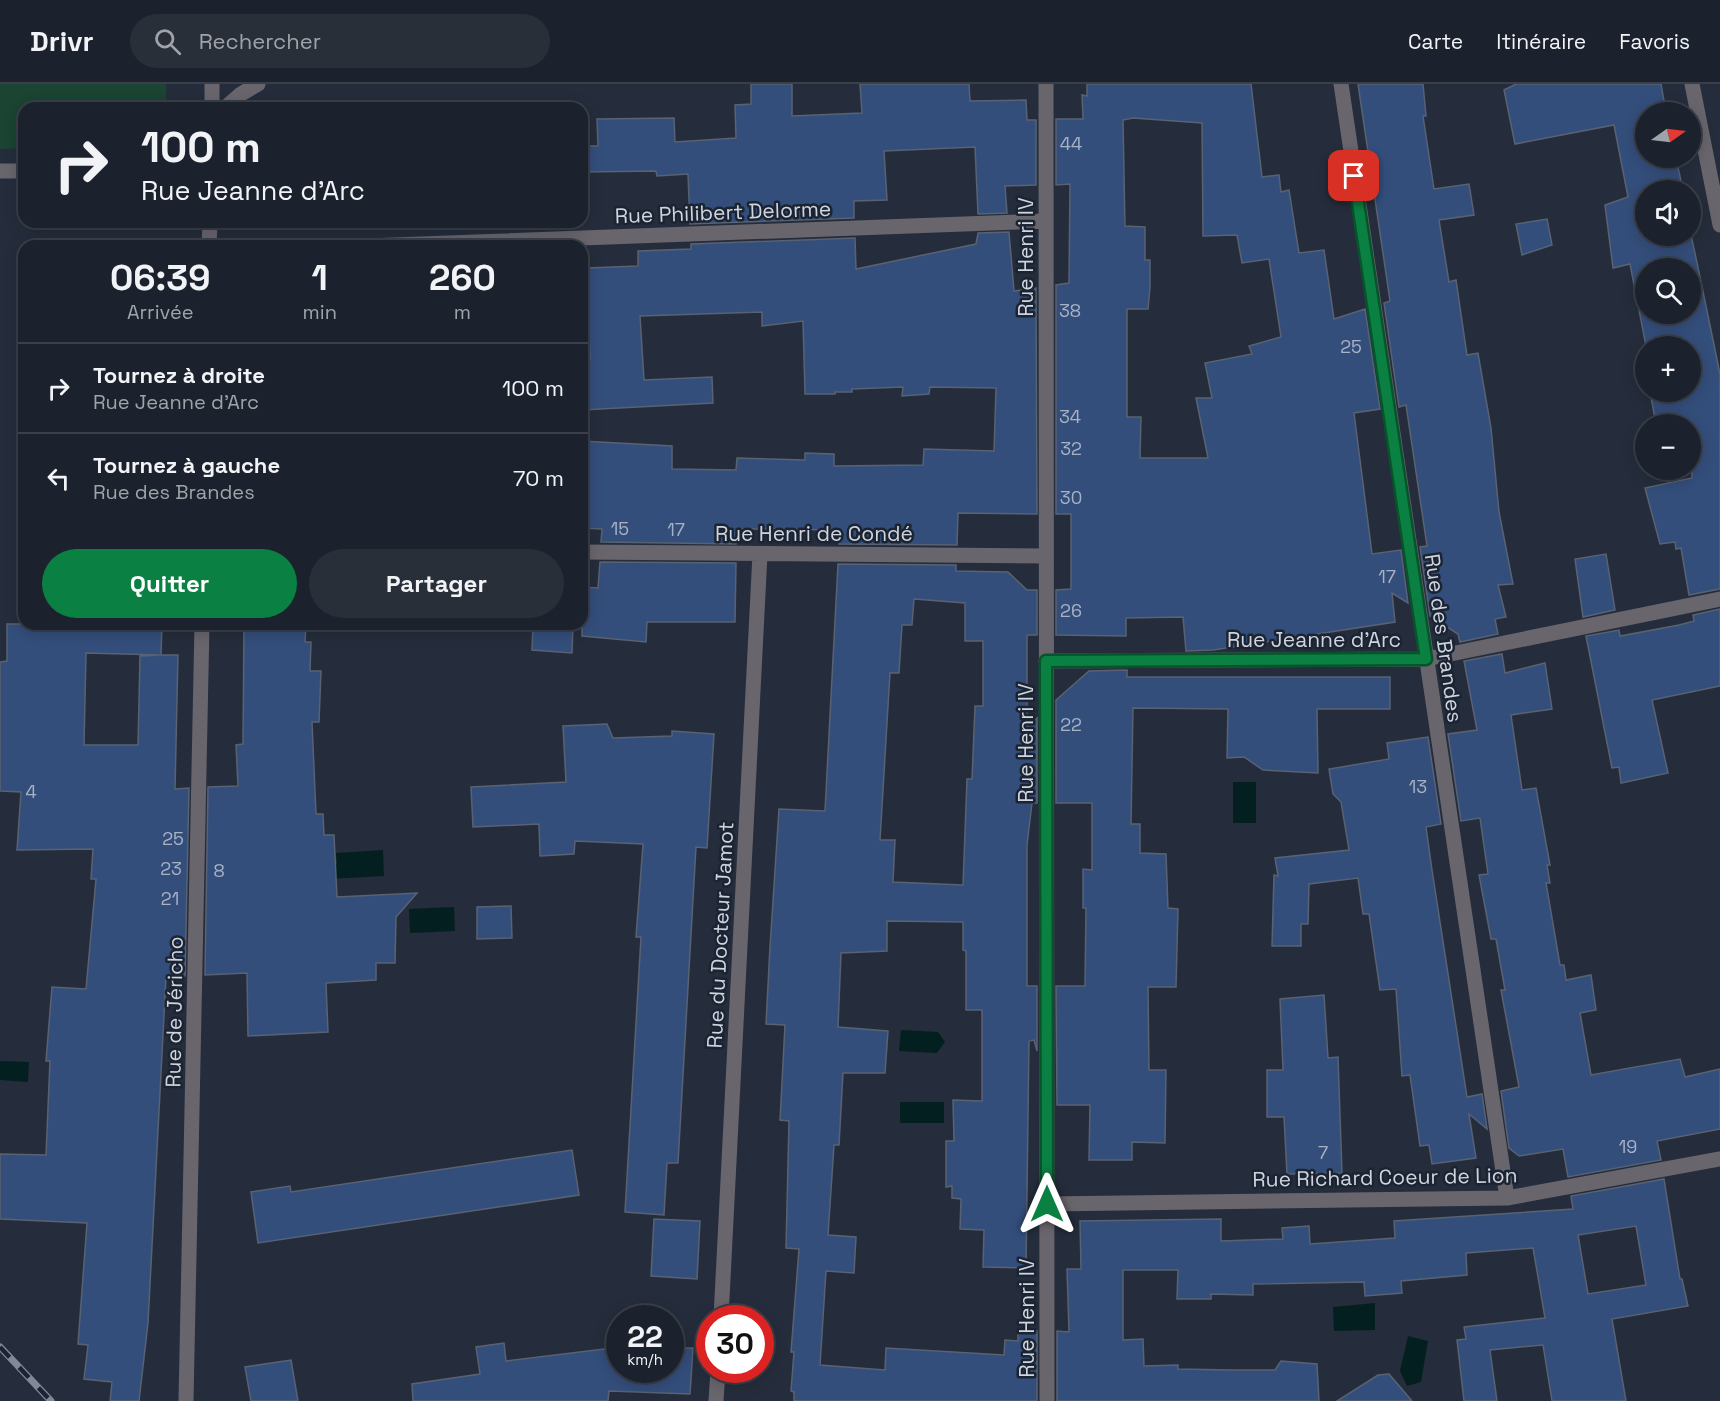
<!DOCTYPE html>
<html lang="fr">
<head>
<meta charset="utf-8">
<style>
	:root { --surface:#1c222d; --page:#292f39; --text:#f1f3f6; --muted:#a0a4aa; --line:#3a3f49; --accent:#0b8043 }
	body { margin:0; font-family:"Space Grotesk",sans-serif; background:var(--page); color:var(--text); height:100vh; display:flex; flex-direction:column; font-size:22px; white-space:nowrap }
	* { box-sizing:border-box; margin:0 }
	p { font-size:20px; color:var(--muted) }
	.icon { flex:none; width:33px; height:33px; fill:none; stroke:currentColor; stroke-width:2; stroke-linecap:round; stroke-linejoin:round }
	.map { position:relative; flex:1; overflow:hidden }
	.drawer { position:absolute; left:18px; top:156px; width:570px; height:390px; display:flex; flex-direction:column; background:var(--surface); border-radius:18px; box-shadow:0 3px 15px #0003,0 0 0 2px var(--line) }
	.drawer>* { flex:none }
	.top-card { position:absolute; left:18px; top:18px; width:570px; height:126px; border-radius:18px; box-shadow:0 3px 15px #0003,0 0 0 2px var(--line); background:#1c222d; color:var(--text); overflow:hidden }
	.needle { width:39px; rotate:76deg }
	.controls { position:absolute; left:1635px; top:18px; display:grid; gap:12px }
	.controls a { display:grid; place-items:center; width:66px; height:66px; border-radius:50%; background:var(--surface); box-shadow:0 3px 15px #0003,0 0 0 2px var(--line); font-size:30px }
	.speed { position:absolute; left:606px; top:1221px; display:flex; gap:12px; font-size:30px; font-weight:700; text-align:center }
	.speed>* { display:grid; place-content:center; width:78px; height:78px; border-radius:50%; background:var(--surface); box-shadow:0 3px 15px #0003,0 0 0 2px var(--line); line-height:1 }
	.speed small { font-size:15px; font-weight:400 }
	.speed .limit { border:9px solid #d22; background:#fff; color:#111 }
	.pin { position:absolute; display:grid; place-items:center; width:51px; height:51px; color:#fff; margin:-26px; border-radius:12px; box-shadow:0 3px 9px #0006 }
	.me { position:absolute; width:66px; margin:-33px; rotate:0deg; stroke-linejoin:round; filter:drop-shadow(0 0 4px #0008) }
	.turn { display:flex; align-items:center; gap:21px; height:126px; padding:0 24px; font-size:27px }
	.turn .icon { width:78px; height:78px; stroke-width:2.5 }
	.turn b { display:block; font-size:42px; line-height:51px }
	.eta { display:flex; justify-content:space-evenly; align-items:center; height:102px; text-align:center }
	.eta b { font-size:36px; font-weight:800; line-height:42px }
	.primary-button { display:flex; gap:12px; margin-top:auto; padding:12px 24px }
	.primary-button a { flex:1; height:69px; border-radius:36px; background:var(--accent); color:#fff; font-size:24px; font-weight:800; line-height:69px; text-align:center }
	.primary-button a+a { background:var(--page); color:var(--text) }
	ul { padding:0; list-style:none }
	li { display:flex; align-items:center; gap:18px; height:90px; padding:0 24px; border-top:2px solid var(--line) }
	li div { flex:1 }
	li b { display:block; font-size:22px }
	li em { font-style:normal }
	header { display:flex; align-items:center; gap:36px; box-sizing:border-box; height:84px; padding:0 30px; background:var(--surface); border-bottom:2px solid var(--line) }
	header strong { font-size:28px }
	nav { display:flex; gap:33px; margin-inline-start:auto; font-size:21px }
	.search { width:420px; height:54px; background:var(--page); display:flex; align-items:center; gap:15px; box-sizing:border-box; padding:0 21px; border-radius:33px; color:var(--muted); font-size:22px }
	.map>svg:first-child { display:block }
	.green { fill:#1b4432 }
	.water { fill:#041f20 }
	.building { fill:#344e7b; stroke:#586273; stroke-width:1.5; fill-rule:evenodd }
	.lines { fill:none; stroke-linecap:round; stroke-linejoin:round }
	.minor { stroke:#69656d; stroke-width:15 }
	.rail-casing { stroke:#828895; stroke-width:7 }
	.rail { stroke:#1b2432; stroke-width:4.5; stroke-dasharray:14; stroke-linecap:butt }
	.route-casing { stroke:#07532c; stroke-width:15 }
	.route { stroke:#0b8043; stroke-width:10 }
	.labels { text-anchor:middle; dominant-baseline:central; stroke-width:5; stroke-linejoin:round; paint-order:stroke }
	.number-label { font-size:18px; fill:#a8b2c5 }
	.street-label { font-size:21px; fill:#cfd4de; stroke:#1b2432 }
</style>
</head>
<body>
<header>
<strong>Drivr</strong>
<div class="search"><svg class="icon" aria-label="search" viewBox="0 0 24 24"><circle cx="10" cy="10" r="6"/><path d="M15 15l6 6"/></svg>Rechercher</div>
<nav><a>Carte</a><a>Itinéraire</a><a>Favoris</a></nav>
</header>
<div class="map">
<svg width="1720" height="1317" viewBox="0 0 1720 1317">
	<rect width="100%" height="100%" fill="#252d3c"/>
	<path class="green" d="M 0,0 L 166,0 L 166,24 L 24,24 L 24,64 L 0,65 Z"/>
	<path class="water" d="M 1233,698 L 1256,698 L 1256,739 L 1233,739 Z
		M 383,766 L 384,792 L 327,795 L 327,781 L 337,780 L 336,769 Z
		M 454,823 L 455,847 L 410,849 L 409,825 Z
		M 901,946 L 938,948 L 945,958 L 937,969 L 899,967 Z
		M 0,977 L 29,978 L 28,998 L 0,996 Z
		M 900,1018 L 944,1018 L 944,1039 L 900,1039 Z
		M 1375,1219 L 1375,1246 L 1334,1247 L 1333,1223 Z
		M 1408,1252 L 1428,1257 L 1421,1298 L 1407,1302 L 1400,1287 Z"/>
	<path class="building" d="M 751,0 L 792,0 L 792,32 L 862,29 L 860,0 L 969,0 L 970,17 L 1026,16 L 1027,36 L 1036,36 L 1036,101 L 1005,102 L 1007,129 L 978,130 L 975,63 L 884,67 L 887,116 L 854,117 L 854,134 L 690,140 L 688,90 L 657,92 L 656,87 L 582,88 L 582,62 L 598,62 L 597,35 L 674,34 L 675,58 L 736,54 L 735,21 L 751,20 Z
		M 1087,0 L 1251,0 L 1262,93 L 1279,91 L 1281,108 L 1289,106 L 1299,169 L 1324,166 L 1334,235 L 1365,225 L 1380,325 L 1354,329 L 1372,470 L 1401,466 L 1408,519 L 1392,509 L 1395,538 L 1213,566 L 1186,567 L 1183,533 L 1126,534 L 1126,552 L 1056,551 L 1056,506 L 1071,505 L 1071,430 L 1056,430 L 1056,201 L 1069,199 L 1070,100 L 1056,101 L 1056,35 L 1083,35 L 1082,11 L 1087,12 ZM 1133,34 L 1202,39 L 1203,152 L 1237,151 L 1242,179 L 1269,175 L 1281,253 L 1249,262 L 1252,270 L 1205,279 L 1212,314 L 1196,314 L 1208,374 L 1140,374 L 1141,333 L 1127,333 L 1127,225 L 1148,225 L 1150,203 L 1150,176 L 1145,176 L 1145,143 L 1125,142 L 1123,36 Z
		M 1358,0 L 1423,0 L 1426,32 L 1423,32 L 1434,105 L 1469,100 L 1474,131 L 1439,136 L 1449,198 L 1456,196 L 1467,271 L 1478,269 L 1491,344 L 1499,428 L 1513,500 L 1498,501 L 1506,533 L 1495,535 L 1498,550 L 1460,558 L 1458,550 L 1430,532 L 1420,463 L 1427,462 L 1406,321 L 1399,323 L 1384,219 L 1390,217 Z
		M 1516,0 L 1661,0 L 1666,28 L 1646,28 L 1646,74 L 1676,74 L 1683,106 L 1646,106 L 1646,152 L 1690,152 L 1690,146 L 1699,188 L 1720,290 L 1720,505 L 1689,511 L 1681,464 L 1676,465 L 1675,458 L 1660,460 L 1645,404 L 1692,394 L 1690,340 L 1656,340 L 1650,308 L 1690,308 L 1690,262 L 1646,262 L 1630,180 L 1613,184 L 1605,121 L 1628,113 L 1614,41 L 1515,60 L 1504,6 ZM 1646,184 L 1690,184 L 1690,230 L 1646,230 Z
		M 1547,135 L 1552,161 L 1522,171 L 1516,140 Z
		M 1009,148 L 1014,207 L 1036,204 L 1037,430 L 958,429 L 957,461 L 839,460 L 840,446 L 768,445 L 737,445 L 736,460 L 601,458 L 602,445 L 582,444 L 582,357 L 672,362 L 672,385 L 736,386 L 737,374 L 805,376 L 805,369 L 834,370 L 834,382 L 923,381 L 924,365 L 994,367 L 996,304 L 930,303 L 929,310 L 902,312 L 903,303 L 852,305 L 852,308 L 835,308 L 835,310 L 805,310 L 803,237 L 762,242 L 762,228 L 640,232 L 644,296 L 712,293 L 713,319 L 582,326 L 584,276 L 590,276 L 587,184 L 638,182 L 638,167 L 691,165 L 691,160 L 855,154 L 856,185 L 976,160 L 978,149 Z
		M 1606,470 L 1615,526 L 1583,533 L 1575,475 Z
		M 600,478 L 736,479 L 735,538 L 647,538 L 646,558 L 582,552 L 582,503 L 598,504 Z
		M 838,480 L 956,481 L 956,487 L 1008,488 L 1027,506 L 1037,506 L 1037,551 L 1027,551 L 1027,643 L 1037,634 L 1037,719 L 1032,719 L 1027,761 L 1027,902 L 1037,902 L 1037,967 L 1034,956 L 1029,957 L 1026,1184 L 983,1183 L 984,1146 L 960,1145 L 961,1115 L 952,1114 L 952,1102 L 946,1103 L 946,1057 L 954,1057 L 953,1016 L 982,1017 L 982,926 L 966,926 L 966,867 L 963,866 L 963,838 L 887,837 L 887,867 L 841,869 L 838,943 L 888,947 L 885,989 L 843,989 L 839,1061 L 834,1061 L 828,1151 L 856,1153 L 854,1189 L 826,1187 L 820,1281 L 885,1286 L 886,1264 L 1004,1271 L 1005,1256 L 1018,1257 L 1018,1246 L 1037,1247 L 1037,1317 L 794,1317 L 794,1308 L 791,1307 L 794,1268 L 791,1268 L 799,1165 L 786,1164 L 789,1037 L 780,1036 L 785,941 L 766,940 L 770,863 L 779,725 L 825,727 ZM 914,515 L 965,519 L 965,557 L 983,557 L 983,622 L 975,622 L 972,695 L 967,695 L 963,801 L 893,798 L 895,756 L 880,756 L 890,589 L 899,589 L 902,541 L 912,541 Z
		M 1720,525 L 1720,602 L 1652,616 L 1668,689 L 1621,699 L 1619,683 L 1612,684 L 1586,552 L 1619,546 L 1620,552 L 1679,541 L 1694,537 L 1693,531 Z
		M 7,540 L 162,540 L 161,571 L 178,571 L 175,705 L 189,704 L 185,892 L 166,893 L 148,1239 L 139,1317 L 110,1317 L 112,1298 L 84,1295 L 88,1261 L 78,1260 L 87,1139 L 0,1135 L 0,1070 L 46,1071 L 50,977 L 46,977 L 52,903 L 86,905 L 96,795 L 91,795 L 93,765 L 17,766 L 21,708 L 0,707 L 0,578 L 7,577 ZM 86,569 L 161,571 L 140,572 L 138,661 L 84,661 Z
		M 244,540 L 306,540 L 305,558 L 311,558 L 310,587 L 321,587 L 319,638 L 312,638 L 316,730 L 323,730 L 324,751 L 334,751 L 337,813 L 417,809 L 396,833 L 395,879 L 376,879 L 376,896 L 326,899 L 328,948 L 248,952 L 247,889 L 205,891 L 208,703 L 238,702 L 236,661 L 243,660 Z
		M 533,540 L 573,540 L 572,569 L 532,566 Z
		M 1502,570 L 1505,589 L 1545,579 L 1552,625 L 1511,631 L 1522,706 L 1536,704 L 1550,781 L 1547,781 L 1550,799 L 1546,799 L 1560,881 L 1564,881 L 1566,896 L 1591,891 L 1596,926 L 1580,929 L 1591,991 L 1680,975 L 1685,993 L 1720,985 L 1720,1045 L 1657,1057 L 1661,1076 L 1568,1093 L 1563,1065 L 1519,1072 L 1509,1064 L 1501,1007 L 1519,1003 L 1501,906 L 1505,906 L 1496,855 L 1491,855 L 1479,791 L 1488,790 L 1480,734 L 1461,737 L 1448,650 L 1477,646 L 1464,577 Z
		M 1127,586 L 1127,593 L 1390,593 L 1390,625 L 1317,625 L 1318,689 L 1263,686 L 1244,673 L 1227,674 L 1228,625 L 1133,624 L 1131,740 L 1140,740 L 1140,769 L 1166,770 L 1168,824 L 1178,825 L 1176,903 L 1148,903 L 1149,986 L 1166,986 L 1165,1059 L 1132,1058 L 1132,1076 L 1089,1076 L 1090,1021 L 1057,1021 L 1056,902 L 1085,902 L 1086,824 L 1083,824 L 1083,785 L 1092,786 L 1092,719 L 1056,719 L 1056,616 L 1089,587 Z
		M 607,640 L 613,654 L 672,652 L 672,647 L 714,650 L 707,764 L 696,763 L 678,1079 L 667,1079 L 664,1131 L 625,1128 L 641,853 L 636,853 L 643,760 L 575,757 L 574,770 L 540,772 L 539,740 L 473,743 L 471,703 L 566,698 L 563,642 Z
		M 1428,653 L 1441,740 L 1426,743 L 1432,786 L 1467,1013 L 1482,1010 L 1487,1045 L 1469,1030 L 1476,1074 L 1432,1080 L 1429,1061 L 1420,1062 L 1410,991 L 1402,992 L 1396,905 L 1380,906 L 1369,830 L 1363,830 L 1358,794 L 1309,800 L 1308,840 L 1301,840 L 1301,862 L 1272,862 L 1274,791 L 1278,792 L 1275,774 L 1349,766 L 1341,718 L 1333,710 L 1329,685 L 1389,675 L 1387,659 Z
		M 511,822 L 512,854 L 477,855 L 477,823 Z
		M 1324,911 L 1328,974 L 1338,973 L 1342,1089 L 1287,1090 L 1284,1033 L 1267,1033 L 1267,986 L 1283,986 L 1280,915 Z
		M 572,1066 L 579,1111 L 258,1159 L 251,1108 L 290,1102 L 291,1108 Z
		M 1664,1095 L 1680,1195 L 1682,1195 L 1688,1222 L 1612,1235 L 1626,1317 L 1552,1317 L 1543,1261 L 1490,1266 L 1497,1317 L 1464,1317 L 1457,1256 L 1466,1255 L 1464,1243 L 1545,1234 L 1533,1164 L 1466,1169 L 1467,1191 L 1401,1197 L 1402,1209 L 1365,1212 L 1364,1198 L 1253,1200 L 1253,1211 L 1211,1210 L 1211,1215 L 1177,1215 L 1178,1186 L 1123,1186 L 1123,1256 L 1143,1255 L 1144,1282 L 1178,1281 L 1178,1285 L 1232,1286 L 1275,1286 L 1281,1277 L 1317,1280 L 1319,1317 L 1057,1317 L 1057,1247 L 1069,1248 L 1067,1185 L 1081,1185 L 1080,1137 L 1221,1135 L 1221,1157 L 1283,1155 L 1282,1144 L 1309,1142 L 1310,1160 L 1395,1154 L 1394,1137 L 1573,1125 L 1571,1112 ZM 1636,1142 L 1646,1201 L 1588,1210 L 1578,1151 Z
		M 654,1135 L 700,1137 L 697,1195 L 651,1192 Z
		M 504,1259 L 506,1277 L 620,1263 L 620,1286 L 670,1286 L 670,1264 L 693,1264 L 690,1310 L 609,1307 L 608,1317 L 413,1317 L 412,1300 L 480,1290 L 476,1263 Z
		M 291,1276 L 298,1317 L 251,1317 L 245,1283 Z
		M 1389,1290 L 1412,1317 L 1337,1317 L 1378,1291 Z"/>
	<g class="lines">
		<path class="minor" d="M 1046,0 L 1047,1317
			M 1341,0 L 1507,1114
			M 1692,0 L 1720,141
			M 212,24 L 212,0
			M 225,24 L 241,10 L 258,0
			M 0,87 L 24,87
			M 209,162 L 210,138
			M 366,162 L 1046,137
			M 582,468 L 1046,472
			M 1046,577 L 1426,575 L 1720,515
			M 1047,1120 L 1507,1114 L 1720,1075
			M 721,1234 L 760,470
			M 186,1317 L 202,540
			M 716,1317 L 718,1286"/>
		<g class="rail-casing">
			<path id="rail" d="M 0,1263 L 51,1317"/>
		</g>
		<use href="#rail" class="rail"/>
	</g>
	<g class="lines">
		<g class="route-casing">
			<path id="route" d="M 1047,1120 L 1046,577 L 1426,575 L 1354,92"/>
		</g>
		<use href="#route" class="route"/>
	</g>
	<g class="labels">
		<g class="number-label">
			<text x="1071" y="59">44</text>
			<text x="1070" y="226">38</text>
			<text x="1351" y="262">25</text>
			<text x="1070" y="332">34</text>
			<text x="1071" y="364">32</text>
			<text x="1071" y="413">30</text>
			<text x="620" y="444">15</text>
			<text x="676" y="445">17</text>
			<text x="1387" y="492">17</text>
			<text x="1071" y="526">26</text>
			<text x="1071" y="640">22</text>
			<text x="1418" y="702">13</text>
			<text x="31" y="707">4</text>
			<text x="173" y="754">25</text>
			<text x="171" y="784">23</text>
			<text x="219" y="786">8</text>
			<text x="170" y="814">21</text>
			<text x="1628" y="1062">19</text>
			<text x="1323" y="1068">7</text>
		</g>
		<g class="street-label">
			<text transform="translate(723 128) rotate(-2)">Rue Philibert Delorme</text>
			<text transform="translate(1025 173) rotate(-90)">Rue Henri IV</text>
			<text x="814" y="449">Rue Henri de Condé</text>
			<text transform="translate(1444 554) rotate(82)">Rue des Brandes</text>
			<text x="1314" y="555">Rue Jeanne d'Arc</text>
			<text transform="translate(1025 659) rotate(-90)">Rue Henri IV</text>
			<text transform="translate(720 851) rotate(-87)">Rue du Docteur Jamot</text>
			<text transform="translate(174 928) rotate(-89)">Rue de Jéricho</text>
			<text transform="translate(1385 1093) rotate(-1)">Rue Richard Coeur de Lion</text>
			<text transform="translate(1026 1234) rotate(-90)">Rue Henri IV</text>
		</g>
	</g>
</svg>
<div class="controls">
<a><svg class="needle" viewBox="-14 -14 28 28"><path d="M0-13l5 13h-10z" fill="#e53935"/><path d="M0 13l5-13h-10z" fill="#a0a4aa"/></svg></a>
<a><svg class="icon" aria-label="sound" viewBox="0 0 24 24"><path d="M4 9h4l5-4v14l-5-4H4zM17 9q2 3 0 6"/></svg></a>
<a><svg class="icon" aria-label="search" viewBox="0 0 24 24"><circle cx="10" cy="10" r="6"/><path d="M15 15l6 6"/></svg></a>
<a>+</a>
<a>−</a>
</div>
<div class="speed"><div>22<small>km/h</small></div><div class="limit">30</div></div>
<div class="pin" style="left:1354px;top:92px;background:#d93025"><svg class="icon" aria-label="arrive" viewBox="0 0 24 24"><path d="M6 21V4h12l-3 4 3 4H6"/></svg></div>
<svg class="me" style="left:1047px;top:1120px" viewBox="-20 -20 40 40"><path d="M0-17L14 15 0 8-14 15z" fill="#0b8043" stroke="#fff" stroke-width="4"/></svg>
<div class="top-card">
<div class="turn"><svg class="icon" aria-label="right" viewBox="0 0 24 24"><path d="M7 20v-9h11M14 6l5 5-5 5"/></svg><div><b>100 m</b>Rue Jeanne d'Arc</div></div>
</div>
<section class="drawer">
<div class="eta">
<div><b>06:39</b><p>Arrivée</p></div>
<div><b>1</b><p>min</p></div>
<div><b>260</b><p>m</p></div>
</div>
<ul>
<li><svg class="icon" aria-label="right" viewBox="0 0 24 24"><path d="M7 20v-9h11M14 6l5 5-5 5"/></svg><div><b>Tournez à droite</b><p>Rue Jeanne d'Arc</p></div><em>100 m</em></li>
<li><svg class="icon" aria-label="left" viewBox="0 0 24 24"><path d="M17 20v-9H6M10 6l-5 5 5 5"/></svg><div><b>Tournez à gauche</b><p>Rue des Brandes</p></div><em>70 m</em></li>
</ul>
<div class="primary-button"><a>Quitter</a><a>Partager</a></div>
</section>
</div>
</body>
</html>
